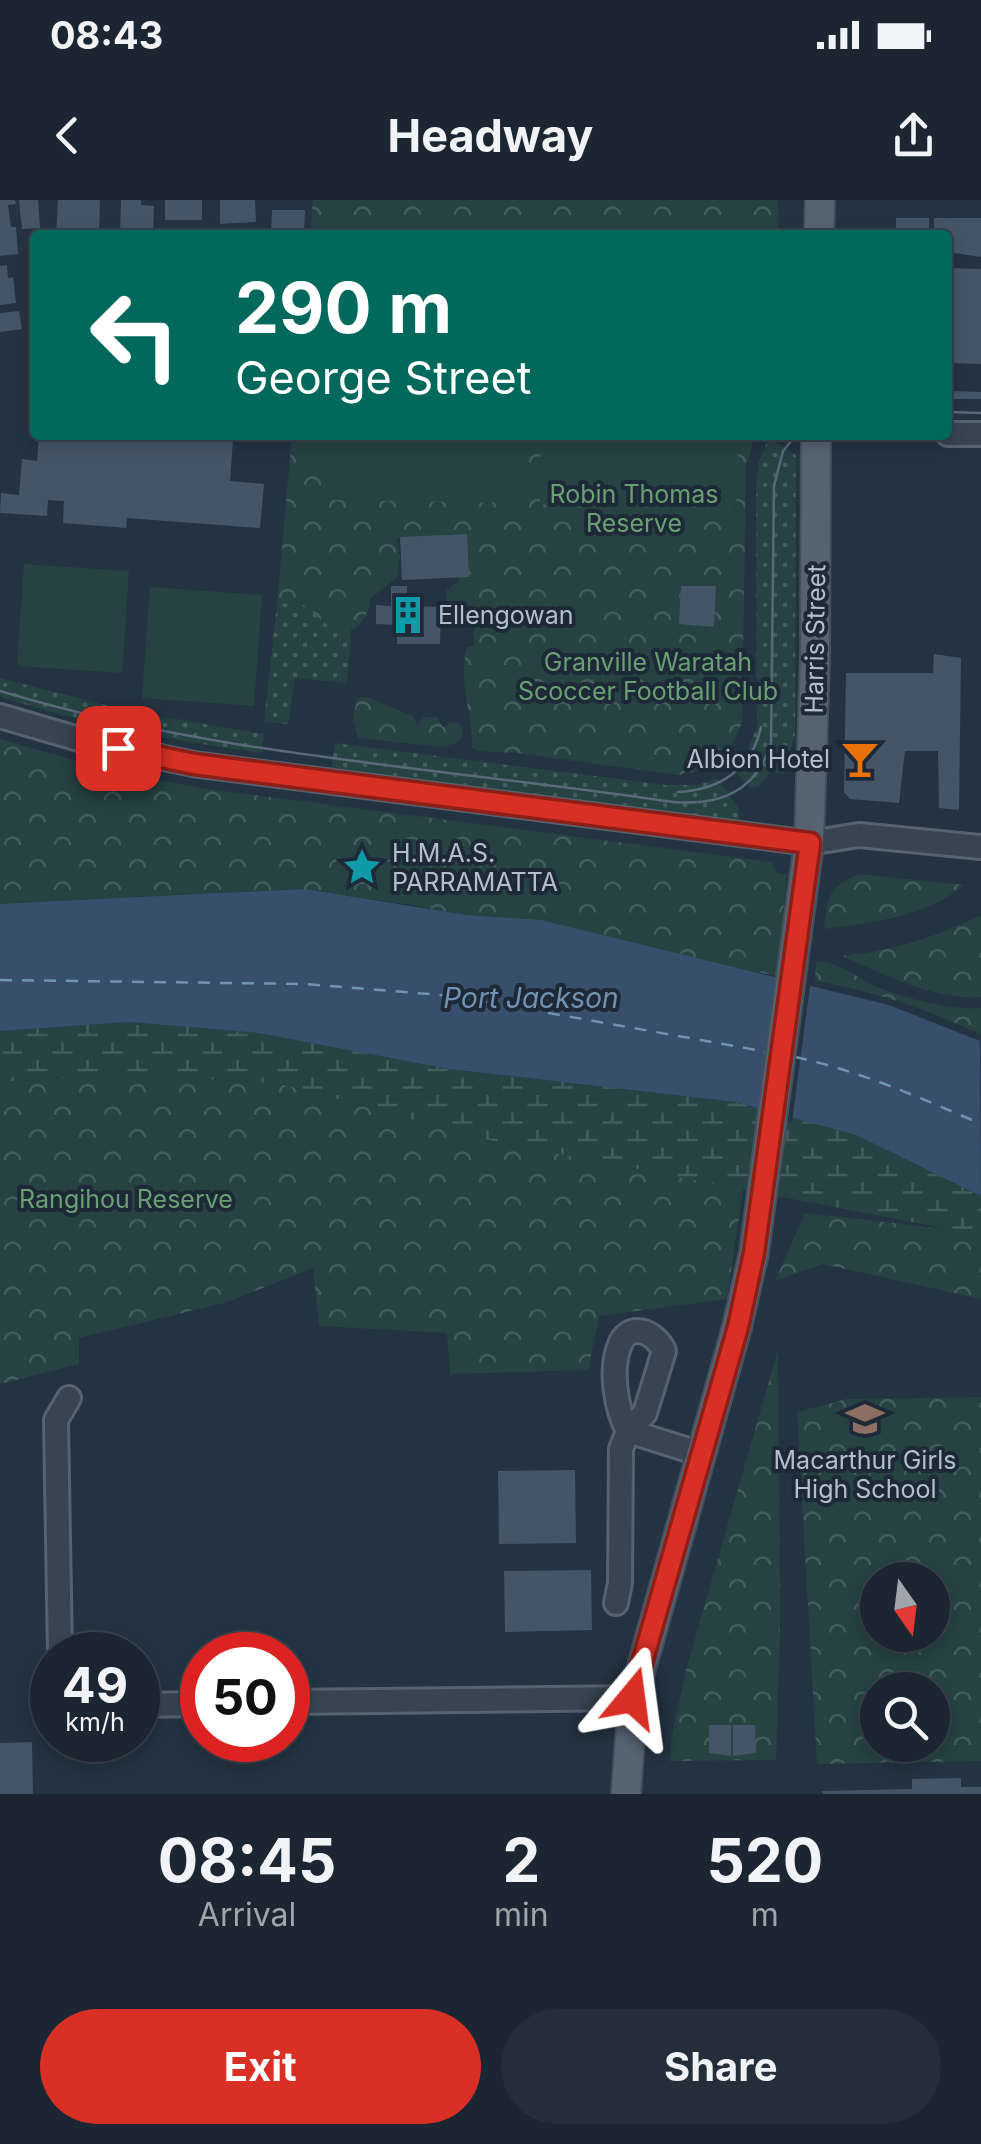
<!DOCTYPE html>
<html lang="en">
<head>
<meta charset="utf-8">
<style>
	:root { --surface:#1b2632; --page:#242e3a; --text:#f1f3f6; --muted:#a0a5ac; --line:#39434d; --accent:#d93025 }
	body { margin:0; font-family:Inter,sans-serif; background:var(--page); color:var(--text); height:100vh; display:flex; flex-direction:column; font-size:38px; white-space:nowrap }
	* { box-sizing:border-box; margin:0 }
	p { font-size:32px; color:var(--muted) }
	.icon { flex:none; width:55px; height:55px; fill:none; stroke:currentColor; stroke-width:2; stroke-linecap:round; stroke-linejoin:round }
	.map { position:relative; height:1594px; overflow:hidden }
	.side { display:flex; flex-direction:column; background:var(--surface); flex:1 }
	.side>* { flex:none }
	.hud { position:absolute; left:30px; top:30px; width:922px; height:210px; border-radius:10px; box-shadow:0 5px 15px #0003,0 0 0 2px var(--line); background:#00695c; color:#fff; overflow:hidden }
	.needle { width:65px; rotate:166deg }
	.controls { position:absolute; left:860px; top:1362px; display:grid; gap:20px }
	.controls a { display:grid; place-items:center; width:90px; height:90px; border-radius:50%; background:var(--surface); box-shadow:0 5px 15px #0003,0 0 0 2px var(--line); font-size:50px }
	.speed { position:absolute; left:30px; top:1432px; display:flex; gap:20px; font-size:50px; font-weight:700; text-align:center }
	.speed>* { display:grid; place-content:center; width:130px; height:130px; border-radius:50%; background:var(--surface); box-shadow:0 5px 15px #0003,0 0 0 2px var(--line); line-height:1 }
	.speed small { font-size:25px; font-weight:400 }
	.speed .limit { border:15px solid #d22; background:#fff; color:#111 }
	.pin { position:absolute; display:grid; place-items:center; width:85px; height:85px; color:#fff; margin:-42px; border-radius:20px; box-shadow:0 5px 15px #0006 }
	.me { position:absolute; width:110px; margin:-55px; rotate:16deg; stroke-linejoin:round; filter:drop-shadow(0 0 8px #0008) }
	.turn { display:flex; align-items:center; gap:35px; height:210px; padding:0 40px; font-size:45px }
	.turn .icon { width:130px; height:130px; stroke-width:2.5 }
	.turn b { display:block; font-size:70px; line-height:85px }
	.eta { display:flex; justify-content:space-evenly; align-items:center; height:170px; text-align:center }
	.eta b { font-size:60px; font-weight:700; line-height:70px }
	.action { display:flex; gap:20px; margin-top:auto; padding:20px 40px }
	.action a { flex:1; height:115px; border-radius:60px; background:var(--accent); color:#fff; font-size:40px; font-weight:700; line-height:115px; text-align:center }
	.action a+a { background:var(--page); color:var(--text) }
	.status { display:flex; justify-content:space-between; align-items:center; height:70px; padding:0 50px; background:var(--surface); direction:ltr }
	.status svg { height:28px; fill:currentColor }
	header { display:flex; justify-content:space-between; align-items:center; height:130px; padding:0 40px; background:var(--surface); font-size:45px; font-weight:700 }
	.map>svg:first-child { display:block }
	.grass { fill:url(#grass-dots) }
	.forest { fill:url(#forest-crowns); fill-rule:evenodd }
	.wetland { fill:url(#wetland-marsh) }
	.pitch { fill:#264243 }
	.water { fill:#374f6b }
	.pier { fill:#243342 }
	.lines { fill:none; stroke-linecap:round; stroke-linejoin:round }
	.ferry { stroke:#7392b1; stroke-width:2.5; stroke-dasharray:12 10; stroke-linecap:butt }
	.building { fill:#445567 }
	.minor-casing { stroke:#56626f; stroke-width:28 }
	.major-casing { stroke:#45505e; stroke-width:32 }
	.minor { stroke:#384452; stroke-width:22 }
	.major { stroke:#566472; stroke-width:28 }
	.tram { stroke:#5a6979; stroke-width:2.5 }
	.route-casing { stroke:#8d1f18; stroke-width:25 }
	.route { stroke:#d93025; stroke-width:18 }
	.labels { text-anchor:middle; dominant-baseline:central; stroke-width:8; stroke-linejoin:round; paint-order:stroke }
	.park-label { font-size:25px; fill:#6a9f73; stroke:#1d2937 }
	.poi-label { font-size:25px; fill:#b5bfcc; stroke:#1d2937; text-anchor:start }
	.street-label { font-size:25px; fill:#b5bfcc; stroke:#1d2937 }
	.water-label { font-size:28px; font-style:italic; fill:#7392b1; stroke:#1d2937 }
</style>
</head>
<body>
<div class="status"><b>08:43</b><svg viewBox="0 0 49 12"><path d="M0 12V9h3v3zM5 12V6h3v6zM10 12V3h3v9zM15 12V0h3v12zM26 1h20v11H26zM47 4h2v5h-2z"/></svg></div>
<header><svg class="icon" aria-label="back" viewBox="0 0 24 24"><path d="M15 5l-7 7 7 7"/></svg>Headway<svg class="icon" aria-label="share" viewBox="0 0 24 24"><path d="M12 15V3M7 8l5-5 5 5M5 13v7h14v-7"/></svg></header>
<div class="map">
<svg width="981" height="1594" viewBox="0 0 981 1594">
	<defs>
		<pattern id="grass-dots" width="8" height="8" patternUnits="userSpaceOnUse" patternTransform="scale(2.5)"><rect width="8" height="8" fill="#264243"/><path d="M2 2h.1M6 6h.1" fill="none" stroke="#435c5d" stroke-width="1.8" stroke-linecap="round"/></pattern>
		<pattern id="forest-crowns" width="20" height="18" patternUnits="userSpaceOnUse" patternTransform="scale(2.5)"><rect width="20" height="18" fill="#264243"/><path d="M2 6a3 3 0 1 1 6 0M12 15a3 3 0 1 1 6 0" fill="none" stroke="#435c5d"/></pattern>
		<pattern id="wetland-marsh" width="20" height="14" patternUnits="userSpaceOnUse" patternTransform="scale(2.5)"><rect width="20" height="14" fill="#264243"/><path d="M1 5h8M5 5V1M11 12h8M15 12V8" fill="none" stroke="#435c5d"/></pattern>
	</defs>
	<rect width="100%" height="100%" fill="#243342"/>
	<path class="grass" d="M 769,238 L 796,255 L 795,534 L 784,574 L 771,571 L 758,587 L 751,588 L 732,568 L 747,551 L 757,527 L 756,288 L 759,261 Z
		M 300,402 L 332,428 L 351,430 L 347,483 L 295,478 L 288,524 L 264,522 L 277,404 Z
		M 0,478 L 130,511 L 264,534 L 262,553 C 173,541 86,524 0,497 Z
		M 335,543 L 666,585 L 697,585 L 717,579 L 738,606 L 739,622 L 331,569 Z"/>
	<path class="forest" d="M 313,0 L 778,0 L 779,35 L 310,35 Z
		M 292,235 L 755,235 L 746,267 L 742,522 C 732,554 712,570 678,575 L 517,553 L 477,551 L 472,547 C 473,512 457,484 467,447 L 474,446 L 474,427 L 460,422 L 448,412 L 446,391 L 459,381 L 453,365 L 452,336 L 396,339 L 400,357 L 397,377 L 370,399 C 369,418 355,438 333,428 C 322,423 311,409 300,402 L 277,404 Z
		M 367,497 L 413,516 L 417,525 L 424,517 L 437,517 L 443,527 L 450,523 L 459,522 L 463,532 L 459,542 L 443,547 L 358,538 L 353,520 L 357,498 Z
		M 0,539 L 112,571 L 200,588 L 772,662 L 777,673 L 787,675 L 777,776 L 413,705 L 294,689 L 179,696 L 0,722 Z
		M 859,674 L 964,685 C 927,717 872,723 824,729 C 828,696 828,687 859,674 Z
		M 981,715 L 981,797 C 939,801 880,774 843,756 C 896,750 933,738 981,715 Z
		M 816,761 C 839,762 853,775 873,785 C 897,797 955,811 981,808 L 981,835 C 929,809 872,791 815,781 Z
		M 130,874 L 281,884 L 493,941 L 743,989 L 727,1099 L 599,1116 L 588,1170 L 450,1174 L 447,1133 L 319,1126 L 313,1068 L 228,1102 L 79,1138 L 79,1164 L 0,1184 L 0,882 Z
		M 805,1013 L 948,1029 L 981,1044 L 981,1099 L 823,1064 L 775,1081 Z
		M 778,1150 L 780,1429 L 776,1560 L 670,1561 L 671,1539 L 687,1466 Z
		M 981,1197 L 981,1561 L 817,1564 L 797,1212 L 847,1199 ZM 878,1380 L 932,1380 L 932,1435 L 878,1435 ZM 878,1490 L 932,1490 L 932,1545 L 878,1545 Z"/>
	<path class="wetland" d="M 129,822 L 258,833 L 449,869 L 736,902 L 856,935 L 981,996 L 981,1044 L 948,1029 L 493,941 L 281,884 L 130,874 L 0,882 L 0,831 Z"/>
	<path class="pitch" d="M 329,235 L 526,235 L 524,303 L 328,300 Z
		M 541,235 L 738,235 L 736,307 L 540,304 Z
		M 24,364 L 129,371 L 122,473 L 17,466 Z
		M 150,387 L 262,395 L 254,506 L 142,498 Z"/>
	<path class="water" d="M 304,689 L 467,715 L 541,720 L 889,805 L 980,841 L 981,996 L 856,935 L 736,902 L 449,869 L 258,833 L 129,822 L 0,831 L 0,704 Z"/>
	<path class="pier" d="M 778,771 L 811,779 L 792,922 L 759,913 Z"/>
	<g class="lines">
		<path class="ferry" d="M 0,780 L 305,784 L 453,796 L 768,852
			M 795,857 C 860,871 921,898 981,924"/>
	</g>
	<path class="building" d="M 0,0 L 15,0 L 16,4 L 8,5 L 11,27 L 16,27 L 18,54 L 0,56 Z
		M 19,0 L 38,0 L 40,28 L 22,29 Z
		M 58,0 L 100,0 L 99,35 L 56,35 Z
		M 121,0 L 141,0 L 141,5 L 154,6 L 153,35 L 120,35 Z
		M 165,0 L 202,0 L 202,20 L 165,20 Z
		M 220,0 L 255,0 L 256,22 L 220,24 Z
		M 272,10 L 305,10 L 304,35 L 271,35 Z
		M 896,18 L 929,18 L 929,35 L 896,35 Z
		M 934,18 L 981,18 L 981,57 L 948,52 L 948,35 L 934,35 Z
		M 7,65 L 8,78 L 13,77 L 16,103 L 0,105 L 0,66 Z
		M 948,68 L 981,69 L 981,164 L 948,163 Z
		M 19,111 L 22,129 L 0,132 L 0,113 Z
		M 948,191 L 981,192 L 981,199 L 948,199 Z
		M 39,235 L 195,235 L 233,240 L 230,281 L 264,284 L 260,328 L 127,318 L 126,328 L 63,323 L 64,301 L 48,300 L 47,316 L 0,313 L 1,293 L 19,295 L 22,259 L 37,261 Z
		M 467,334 L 469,377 L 402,380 L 400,337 Z
		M 391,386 L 407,386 L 407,406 L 441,407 L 440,444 L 397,444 L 397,425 L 376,424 L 376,405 L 391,406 Z
		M 681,386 L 716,386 L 714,427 L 679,424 Z
		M 934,454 L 961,458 L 959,610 L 939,608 L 938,551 L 905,551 L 899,603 L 850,599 L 844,592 L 846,473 L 933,473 Z
		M 575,1270 L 576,1343 L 499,1344 L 498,1271 Z
		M 591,1370 L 592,1430 L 505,1432 L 504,1371 Z
		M 709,1525 L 731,1525 L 731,1556 L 709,1553 Z
		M 733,1525 L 755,1525 L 756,1553 L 733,1556 Z
		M 32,1542 L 33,1594 L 0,1594 L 0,1543 Z
		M 961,1578 L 961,1587 L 981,1587 L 981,1594 L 823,1594 L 822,1591 L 912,1589 L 912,1579 Z"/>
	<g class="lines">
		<g class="minor-casing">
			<path id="minor" d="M 948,234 L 981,234
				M 0,516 L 89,542 L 193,564 L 809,643 L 859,635 L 981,647
				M 616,1403 L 620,1383 L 621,1249 L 628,1231 L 645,1213 L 664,1151 C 655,1131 628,1120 619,1147 C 610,1171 616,1209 628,1231 L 701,1254
				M 60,1455 L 56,1220 L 69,1198
				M 288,1502 L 633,1498
				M 138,1505 L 202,1504"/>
		</g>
		<g class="major-casing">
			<path id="major" d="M 819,35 L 820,0
				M 626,1594 L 633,1498 L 737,1127 L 754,1053 L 809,643 L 815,457 L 816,235"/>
		</g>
		<use href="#minor" class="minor"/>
		<use href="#major" class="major"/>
		<path class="tram" d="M 948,212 L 981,213
			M 0,491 C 218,557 448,568 673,602 C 720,606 757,591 771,543 L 774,286 L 783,251 L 796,235
			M 678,592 C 720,590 752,569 761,527"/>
	</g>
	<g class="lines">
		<g class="route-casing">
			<path id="route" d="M 118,548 L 194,564 L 810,643 L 754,1053 L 738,1127 L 632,1498"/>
		</g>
		<use href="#route" class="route"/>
	</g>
	<defs>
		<g id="building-bare" transform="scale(3)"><path d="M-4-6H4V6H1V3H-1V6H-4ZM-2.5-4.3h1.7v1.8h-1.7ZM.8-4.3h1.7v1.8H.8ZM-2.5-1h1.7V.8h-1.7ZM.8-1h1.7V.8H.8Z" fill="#0f9aa8" stroke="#1d2937" stroke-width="2.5" paint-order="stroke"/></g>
		<g id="bar-bare" transform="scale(3)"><path d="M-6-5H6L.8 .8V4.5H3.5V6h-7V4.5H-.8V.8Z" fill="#e8710a" stroke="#1d2937" stroke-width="2.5" paint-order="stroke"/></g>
		<g id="sight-bare" transform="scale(3)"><path d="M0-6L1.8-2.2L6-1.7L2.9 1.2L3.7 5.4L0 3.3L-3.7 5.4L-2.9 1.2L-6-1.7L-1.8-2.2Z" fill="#0f9aa8" stroke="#1d2937" stroke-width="2.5" paint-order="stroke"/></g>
		<g id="school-bare" transform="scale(3)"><path d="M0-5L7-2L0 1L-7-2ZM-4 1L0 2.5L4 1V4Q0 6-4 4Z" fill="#8d6e63" stroke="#1d2937" stroke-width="2.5" paint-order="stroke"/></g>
	</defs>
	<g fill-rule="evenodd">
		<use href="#building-bare" x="408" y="415"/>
		<use href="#bar-bare" x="860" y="559"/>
		<use href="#sight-bare" x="362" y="667"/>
		<use href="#school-bare" x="865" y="1219"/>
	</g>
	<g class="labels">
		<g class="park-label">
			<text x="634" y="294">Robin Thomas<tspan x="634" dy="29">Reserve</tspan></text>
			<text x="648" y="462">Granville Waratah<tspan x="648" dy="29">Scoccer Football Club</tspan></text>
			<text x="126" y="999">Rangihou Reserve</text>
		</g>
		<g class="poi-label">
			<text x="438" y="415">Ellengowan</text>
			<text x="830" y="559" text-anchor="end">Albion Hotel</text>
			<text x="392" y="653">H.M.A.S.<tspan x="392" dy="29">PARRAMATTA</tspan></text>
			<text x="865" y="1260" text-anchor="middle">Macarthur Girls<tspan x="865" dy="29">High School</tspan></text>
		</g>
		<g class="street-label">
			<text transform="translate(815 439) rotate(-89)">Harris Street</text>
		</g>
		<g class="water-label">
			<text x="531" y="798">Port Jackson</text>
		</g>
	</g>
</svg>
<div class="controls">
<a><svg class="needle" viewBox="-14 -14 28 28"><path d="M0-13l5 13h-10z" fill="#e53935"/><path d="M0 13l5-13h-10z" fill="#a0a5ac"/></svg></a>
<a><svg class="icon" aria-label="search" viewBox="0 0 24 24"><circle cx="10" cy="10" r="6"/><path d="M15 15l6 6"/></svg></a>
</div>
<div class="speed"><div>49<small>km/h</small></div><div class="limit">50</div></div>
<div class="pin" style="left:118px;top:548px;background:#d93025"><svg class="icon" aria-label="arrive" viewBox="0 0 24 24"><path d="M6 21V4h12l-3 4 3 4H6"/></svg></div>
<svg class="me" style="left:632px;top:1498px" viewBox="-20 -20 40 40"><path d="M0-17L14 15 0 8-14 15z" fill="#d93025" stroke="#fff" stroke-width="4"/></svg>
<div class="hud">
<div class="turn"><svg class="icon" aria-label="left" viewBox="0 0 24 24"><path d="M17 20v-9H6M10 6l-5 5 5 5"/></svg><div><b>290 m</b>George Street</div></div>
</div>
</div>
<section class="side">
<div class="eta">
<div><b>08:45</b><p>Arrival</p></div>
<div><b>2</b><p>min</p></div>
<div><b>520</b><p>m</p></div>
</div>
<div class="action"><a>Exit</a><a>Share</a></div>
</section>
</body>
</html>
